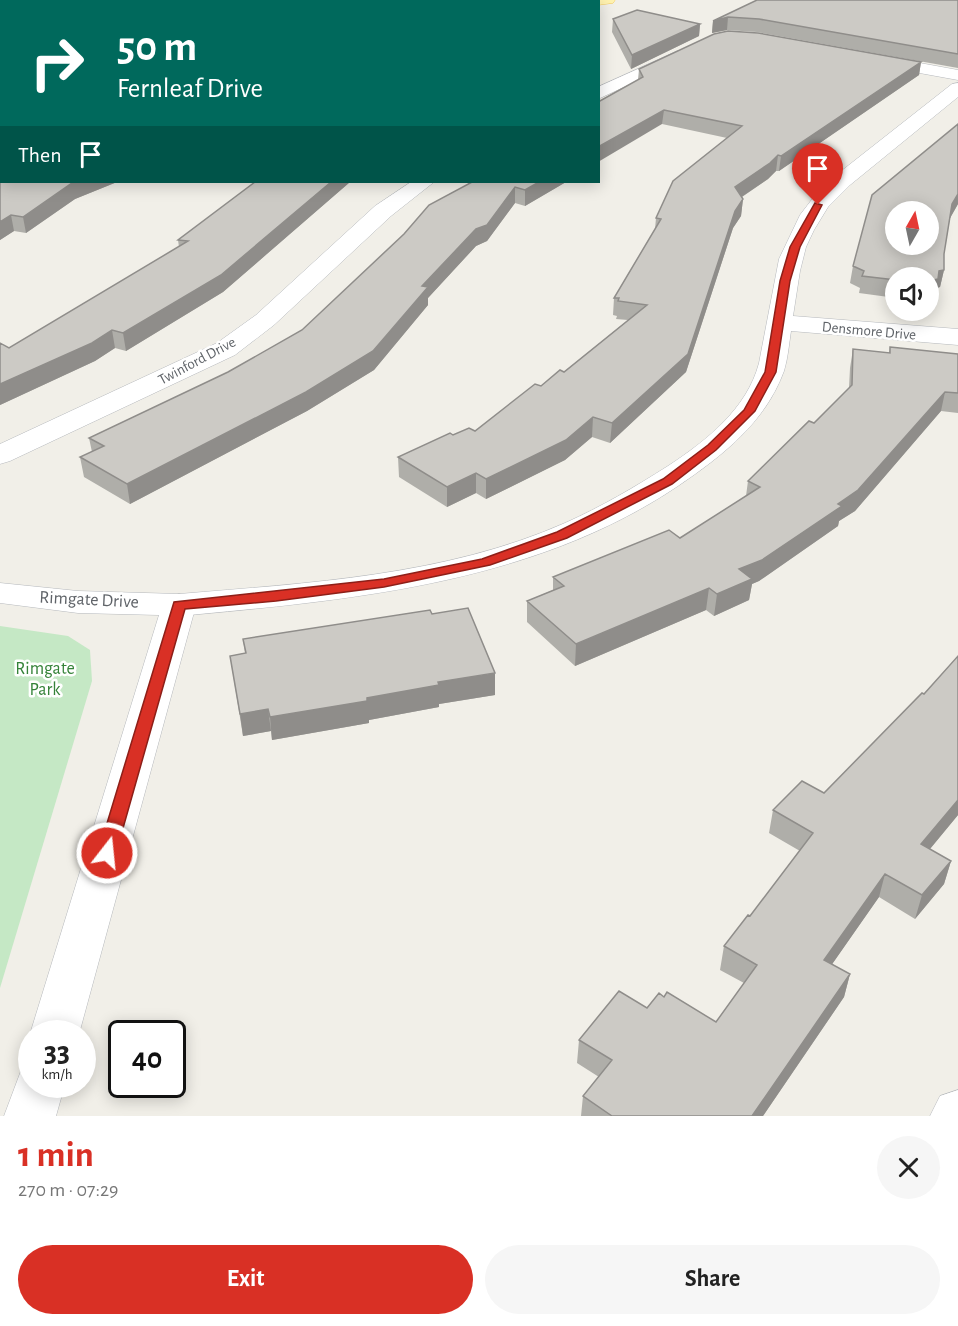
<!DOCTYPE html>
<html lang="en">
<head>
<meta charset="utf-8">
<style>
	:root { --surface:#fff; --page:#f6f6f6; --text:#222; --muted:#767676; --accent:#d93025 }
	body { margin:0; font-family:"Alegreya Sans",sans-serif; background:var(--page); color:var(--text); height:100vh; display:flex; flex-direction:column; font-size:22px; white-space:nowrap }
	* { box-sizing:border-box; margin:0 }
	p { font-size:20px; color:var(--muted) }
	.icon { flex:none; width:33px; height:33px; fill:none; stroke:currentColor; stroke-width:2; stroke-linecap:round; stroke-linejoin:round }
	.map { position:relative; height:1116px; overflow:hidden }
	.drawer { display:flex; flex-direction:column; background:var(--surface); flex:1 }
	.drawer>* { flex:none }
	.hud { position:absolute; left:0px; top:0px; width:600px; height:183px; box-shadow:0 3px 15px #0003; background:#00695c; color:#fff; overflow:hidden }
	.needle { width:39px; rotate:9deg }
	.fabs { position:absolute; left:885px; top:201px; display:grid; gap:12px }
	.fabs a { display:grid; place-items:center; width:54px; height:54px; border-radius:50%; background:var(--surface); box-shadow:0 3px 15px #0003; font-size:30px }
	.speed { position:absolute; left:18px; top:1020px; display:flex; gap:12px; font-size:30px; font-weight:700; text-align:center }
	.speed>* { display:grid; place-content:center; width:78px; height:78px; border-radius:50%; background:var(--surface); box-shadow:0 3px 15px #0003; line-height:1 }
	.speed small { font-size:15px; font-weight:400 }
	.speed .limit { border:3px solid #111; border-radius:9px; background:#fff; color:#111 }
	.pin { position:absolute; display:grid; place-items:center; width:51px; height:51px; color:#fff; margin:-62px -26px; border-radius:50% 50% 50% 0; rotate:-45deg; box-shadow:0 0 6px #0007 }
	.pin .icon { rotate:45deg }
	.me { position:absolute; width:66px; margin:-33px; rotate:16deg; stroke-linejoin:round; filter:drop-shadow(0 0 4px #0008) }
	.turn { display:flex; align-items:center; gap:21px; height:126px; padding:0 18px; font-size:27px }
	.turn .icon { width:78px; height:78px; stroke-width:2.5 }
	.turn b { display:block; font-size:42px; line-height:51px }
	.then { display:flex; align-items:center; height:57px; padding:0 18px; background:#0003; gap:12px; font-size:22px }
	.round { display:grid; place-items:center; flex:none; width:63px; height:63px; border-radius:32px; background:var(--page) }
	.headline { display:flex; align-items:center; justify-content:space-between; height:102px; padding:0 18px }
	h1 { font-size:36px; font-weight:600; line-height:45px; color:var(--accent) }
	.button { display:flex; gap:12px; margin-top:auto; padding:12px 18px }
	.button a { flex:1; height:69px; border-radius:36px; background:var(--accent); color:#fff; font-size:24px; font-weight:600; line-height:69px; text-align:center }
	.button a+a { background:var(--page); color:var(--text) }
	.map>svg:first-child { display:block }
	.green { fill:#c5e8c5 }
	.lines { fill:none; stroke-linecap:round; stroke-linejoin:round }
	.minor-casing { stroke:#b5b8bc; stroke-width:1 }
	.tertiary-casing { stroke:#b5b8bc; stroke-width:1 }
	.primary-casing { stroke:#f2c960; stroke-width:1 }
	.minor { fill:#fff; fill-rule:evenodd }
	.tertiary { fill:#fff; fill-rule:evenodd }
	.primary { fill:#fff2af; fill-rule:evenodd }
	.wall { fill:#afaea9 }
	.shaded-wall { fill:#8f8d8a }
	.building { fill:#cccac5; stroke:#8f8d8a; stroke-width:1.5; fill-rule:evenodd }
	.route { fill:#d93025; stroke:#8d1f18; stroke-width:1.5 }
	.labels { text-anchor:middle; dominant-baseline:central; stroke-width:5; stroke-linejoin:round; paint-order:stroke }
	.far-street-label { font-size:15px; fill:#5f6368; stroke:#fff }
	.street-label { font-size:18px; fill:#5f6368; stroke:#fff }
	.park-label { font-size:18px; fill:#348238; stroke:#fff }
</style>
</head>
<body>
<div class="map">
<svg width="958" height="1116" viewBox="0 0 958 1116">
	<rect width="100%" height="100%" fill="#f1efe8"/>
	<path class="green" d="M 0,626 L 68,636 L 90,650 L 92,681 L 0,988 Z"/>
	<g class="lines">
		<g class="minor-casing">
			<path id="minor" d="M 455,0 L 489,0 L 490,2 L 454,2 Z
				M 678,51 L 684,53 L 686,56 L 684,59 L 598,99 L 598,87 Z
				M 876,55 L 958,70 L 958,80 L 870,64 L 868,60 L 870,56 Z
				M 958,83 L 958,97 L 850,185 L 828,207 L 814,230 L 806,247 L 800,271 L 793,316 L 958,329 L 958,345 L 791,331 C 789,344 788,358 784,371 C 765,423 722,456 678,486 C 532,584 351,600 179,616 L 167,613 L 162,605 L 167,597 L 179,594 C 308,583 445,576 565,523 C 601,507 635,487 668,466 C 706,441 747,409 759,363 L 779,259 L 800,215 L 813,198 L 835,176 L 952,84 Z
				M 411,182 L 434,182 L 391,216 L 274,325 L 235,355 L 10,461 L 0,464 L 0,444 L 217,343 L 256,315 L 375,206 Z
				M 958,1090 L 958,1116 L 930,1116 L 940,1096 Z"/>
		</g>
		<g class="tertiary-casing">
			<path id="tertiary" d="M 0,583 L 78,591 L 179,594 L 191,597 L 196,605 L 79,1034 L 32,1034 L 32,1038 L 30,1034 L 159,615 L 78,613 L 0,603 Z
				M 32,1065 L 32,1084 L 65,1084 L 56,1116 L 4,1116 L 22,1068 Z"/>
		</g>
		<g class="primary-casing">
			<path id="primary" d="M 0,0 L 30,0 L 31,2 L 2,2 L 0,5 Z
				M 444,0 L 487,0 L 443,2 Z
				M 581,0 L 615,0 L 613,3 L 598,5 L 598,2 L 580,2 Z"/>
		</g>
		<use href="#minor" class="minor"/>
		<use href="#tertiary" class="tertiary"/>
		<use href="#primary" class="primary"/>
	</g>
	<path class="wall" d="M 757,0 L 958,0 L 958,68 L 757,32 L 727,30 L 712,33 L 713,21 Z
		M 0,17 L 2,182 L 117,182 L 75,199 L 26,233 L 14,231 L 0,240 Z
		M 613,19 L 700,24 L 699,36 L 631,69 L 612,32 Z
		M 921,62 L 919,75 L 779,171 L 776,171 L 768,179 L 742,197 L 743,199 L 741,216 L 733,228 L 686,372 L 610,443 L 592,437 L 565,460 L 486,499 L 476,493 L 447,507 L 399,477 L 398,457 L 453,435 L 475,431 L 541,386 L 564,372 L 628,320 L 616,319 L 617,316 L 613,315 L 614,298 L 655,229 L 656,218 L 727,138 L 662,124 L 638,80 L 639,69 Z
		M 958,124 L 958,204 L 950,218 L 944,254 L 944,270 L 940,287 L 937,288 L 935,297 L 930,297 L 928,302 L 928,278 L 896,278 L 896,298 L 859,293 L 860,288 L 850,283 L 853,266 Z
		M 255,182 L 357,182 L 355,183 L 350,182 L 223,292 L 126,351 L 115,348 L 95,361 L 0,405 L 0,343 L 9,348 L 179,247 L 178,240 Z
		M 468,182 L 566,182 L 525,206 L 515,203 L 487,241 L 476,246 L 428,298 L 428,305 L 374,370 L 307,411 L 130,504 L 84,477 L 80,457 L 92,452 L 89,438 L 228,372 L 302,330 L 468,184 Z
		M 890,347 L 958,354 L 958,413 L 941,411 L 855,511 L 839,521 L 838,526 L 759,581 L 752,584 L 749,600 L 714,616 L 706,610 L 575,666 L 527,622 L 527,601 L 553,590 L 553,577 L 680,538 L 746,496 L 748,481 L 814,423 L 849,388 L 850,368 L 853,349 L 889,353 Z
		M 432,614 L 495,695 L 439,704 L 439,707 L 369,720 L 369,723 L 272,740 L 271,731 L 243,736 L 230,656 L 245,653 L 243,639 Z
		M 958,656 L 958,815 L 930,849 L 951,861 L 944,884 L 915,919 L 879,897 L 832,964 L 850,974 L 844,997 L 763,1116 L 581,1116 L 583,1096 L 599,1077 L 577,1063 L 579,1040 L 647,1008 L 664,997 L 716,1022 L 744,983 L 720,970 L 724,946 L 750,916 L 800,851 L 769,833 L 773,810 L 824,793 L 924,694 Z"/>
	<path class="shaded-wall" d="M 334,0 L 355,0 L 352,2 L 331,2 Z
		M 728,17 L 727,30 L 712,33 L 713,21 Z
		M 700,24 L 699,36 L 631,69 L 632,55 Z
		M 921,62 L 919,75 L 779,171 L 781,156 Z
		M 664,110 L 662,124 L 598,162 L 598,147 Z
		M 778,155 L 776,171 L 768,179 L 734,202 L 735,187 Z
		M 77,182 L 117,182 L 75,199 L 26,233 L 23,217 L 72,183 Z
		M 331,182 L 350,182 L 223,292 L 126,351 L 123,333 Z
		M 539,182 L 566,182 L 525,206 L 525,190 Z
		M 515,187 L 515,203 L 487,241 L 476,246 L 428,298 L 428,305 L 374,370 L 307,411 L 130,504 L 127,484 L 422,286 Z
		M 958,194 L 958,204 L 949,220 L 952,204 Z
		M 743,199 L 741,216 L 733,228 L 686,372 L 610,443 L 612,423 L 735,211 Z
		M 11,215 L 14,231 L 0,240 L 0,222 Z
		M 944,270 L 940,287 L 937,288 L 935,297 L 930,297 L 933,280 L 939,271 Z
		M 112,330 L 115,348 L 95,361 L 0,405 L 0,384 Z
		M 945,392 L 941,411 L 855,511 L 839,521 L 838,526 L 759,581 L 752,584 L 749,600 L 714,616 L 717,594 L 739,569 L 838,504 Z
		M 593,417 L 592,437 L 565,460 L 486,499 L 486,479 Z
		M 476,473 L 476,493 L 447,507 L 447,487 Z
		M 709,588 L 706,610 L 575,666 L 576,644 Z
		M 495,673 L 495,695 L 439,704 L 439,707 L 369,720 L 369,723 L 272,740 L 270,717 L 438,682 Z
		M 268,709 L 271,731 L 243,736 L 240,714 Z
		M 958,800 L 958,815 L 915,867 L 921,844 Z
		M 951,861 L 944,884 L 915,919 L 922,895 Z
		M 885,874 L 879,897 L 819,983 L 824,960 Z
		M 850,974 L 844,997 L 763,1116 L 752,1116 Z"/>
	<path class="building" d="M 167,0 L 334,0 L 331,2 L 166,2 Z
		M 757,0 L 958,0 L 958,54 L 759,19 L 728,17 L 713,21 Z
		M 637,10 L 700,24 L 632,55 L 613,19 Z
		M 0,17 L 2,17 L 2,43 L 1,35 L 0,35 Z
		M 728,31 L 758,33 L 921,62 L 781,156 L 778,155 L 770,163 L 735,187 L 743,199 L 735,211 L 688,354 L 612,423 L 593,417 L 566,440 L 486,479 L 476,473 L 447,487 L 398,457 L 450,433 L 453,435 L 469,428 L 475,431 L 535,384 L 541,386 L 560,370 L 564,372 L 647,305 L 618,301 L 619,298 L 614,298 L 661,219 L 656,218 L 673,181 L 742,126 L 664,110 L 598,147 L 598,102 L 643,77 L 639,69 L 714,34 Z
		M 2,46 L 2,182 L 77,182 L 72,183 L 23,217 L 11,215 L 0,222 L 0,163 L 1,150 L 0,149 L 0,47 Z
		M 958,124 L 958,194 L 952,204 L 944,254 L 944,270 L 939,271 L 938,279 L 933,280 L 933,285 L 928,284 L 928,278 L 896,278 L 896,280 L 862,276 L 864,271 L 853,266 L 872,195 ZM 896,212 L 928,212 L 928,244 L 896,244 Z
		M 255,182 L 331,182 L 221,275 L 123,333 L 112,330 L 92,343 L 0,384 L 0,343 L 9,348 L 188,241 L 178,240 Z
		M 472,182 L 539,182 L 525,190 L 515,187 L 487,225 L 476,229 L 422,286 L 428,287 L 373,351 L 306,392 L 127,484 L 80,457 L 104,446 L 89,438 L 228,372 L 302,330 L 404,234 L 429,205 Z
		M 890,347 L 958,354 L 958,393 L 945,392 L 858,490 L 838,504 L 842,506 L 762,560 L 739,569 L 752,579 L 717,594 L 709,588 L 576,644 L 527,601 L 564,586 L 553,577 L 669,530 L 680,538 L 760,487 L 748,481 L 809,421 L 814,423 L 852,385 L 853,349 L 890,353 Z
		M 468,608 L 495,673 L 438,682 L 439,685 L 367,698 L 367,701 L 270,717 L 268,709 L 240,714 L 230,656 L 246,653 L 243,639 L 430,610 L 432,614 Z
		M 958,656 L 958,800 L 921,844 L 951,861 L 922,895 L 885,874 L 824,960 L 850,974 L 752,1116 L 612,1116 L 583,1096 L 612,1060 L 579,1040 L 619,991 L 647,1008 L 659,993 L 664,997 L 667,992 L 716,1022 L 757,965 L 724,946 L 748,915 L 750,916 L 813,833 L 773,810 L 802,781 L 824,793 L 922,693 L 924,694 Z"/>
	<path class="route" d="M 815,203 L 822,205 L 800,247 L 790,281 L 776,372 L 755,411 L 716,450 L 672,484 L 567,538 L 490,565 L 384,587 L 276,601 L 185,609 L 116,853 L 113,858 L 107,860 L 101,858 L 98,853 L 174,602 L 384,579 L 482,559 L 557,532 L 663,479 L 708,445 L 744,410 L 765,372 L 780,281 L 790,247 Z"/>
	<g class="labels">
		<g class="far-street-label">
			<text transform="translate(869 331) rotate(5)">Densmore Drive</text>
			<text transform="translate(197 361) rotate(-28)">Twinford Drive</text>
		</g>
		<g class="street-label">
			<text transform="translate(89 600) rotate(3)">Rimgate Drive</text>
		</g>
		<g class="park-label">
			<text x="45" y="669">Rimgate<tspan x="45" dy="21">Park</tspan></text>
		</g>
	</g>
</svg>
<div class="fabs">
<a><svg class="needle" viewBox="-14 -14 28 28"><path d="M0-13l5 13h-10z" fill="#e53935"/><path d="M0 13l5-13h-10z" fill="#767676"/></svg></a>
<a><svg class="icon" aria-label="sound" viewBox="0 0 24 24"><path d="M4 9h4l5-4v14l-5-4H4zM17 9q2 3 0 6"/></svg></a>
</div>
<div class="speed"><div>33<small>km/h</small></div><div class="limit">40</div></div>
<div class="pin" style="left:818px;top:205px;background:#d93025"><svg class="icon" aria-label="arrive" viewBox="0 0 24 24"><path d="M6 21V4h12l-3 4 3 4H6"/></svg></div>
<svg class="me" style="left:107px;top:853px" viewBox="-20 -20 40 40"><circle r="17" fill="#d93025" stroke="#fff" stroke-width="3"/><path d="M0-11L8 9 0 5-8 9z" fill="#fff"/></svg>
<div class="hud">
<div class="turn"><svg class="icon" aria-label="right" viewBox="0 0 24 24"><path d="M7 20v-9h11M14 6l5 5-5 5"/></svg><div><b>50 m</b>Fernleaf Drive</div></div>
<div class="then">Then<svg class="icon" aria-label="arrive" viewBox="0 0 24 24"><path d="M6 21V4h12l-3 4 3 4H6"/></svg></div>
</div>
</div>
<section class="drawer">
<div class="headline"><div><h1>1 min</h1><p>270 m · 07:29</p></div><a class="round"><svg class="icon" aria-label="close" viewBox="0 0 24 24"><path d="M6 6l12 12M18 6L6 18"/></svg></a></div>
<div class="button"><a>Exit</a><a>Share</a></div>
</section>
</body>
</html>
